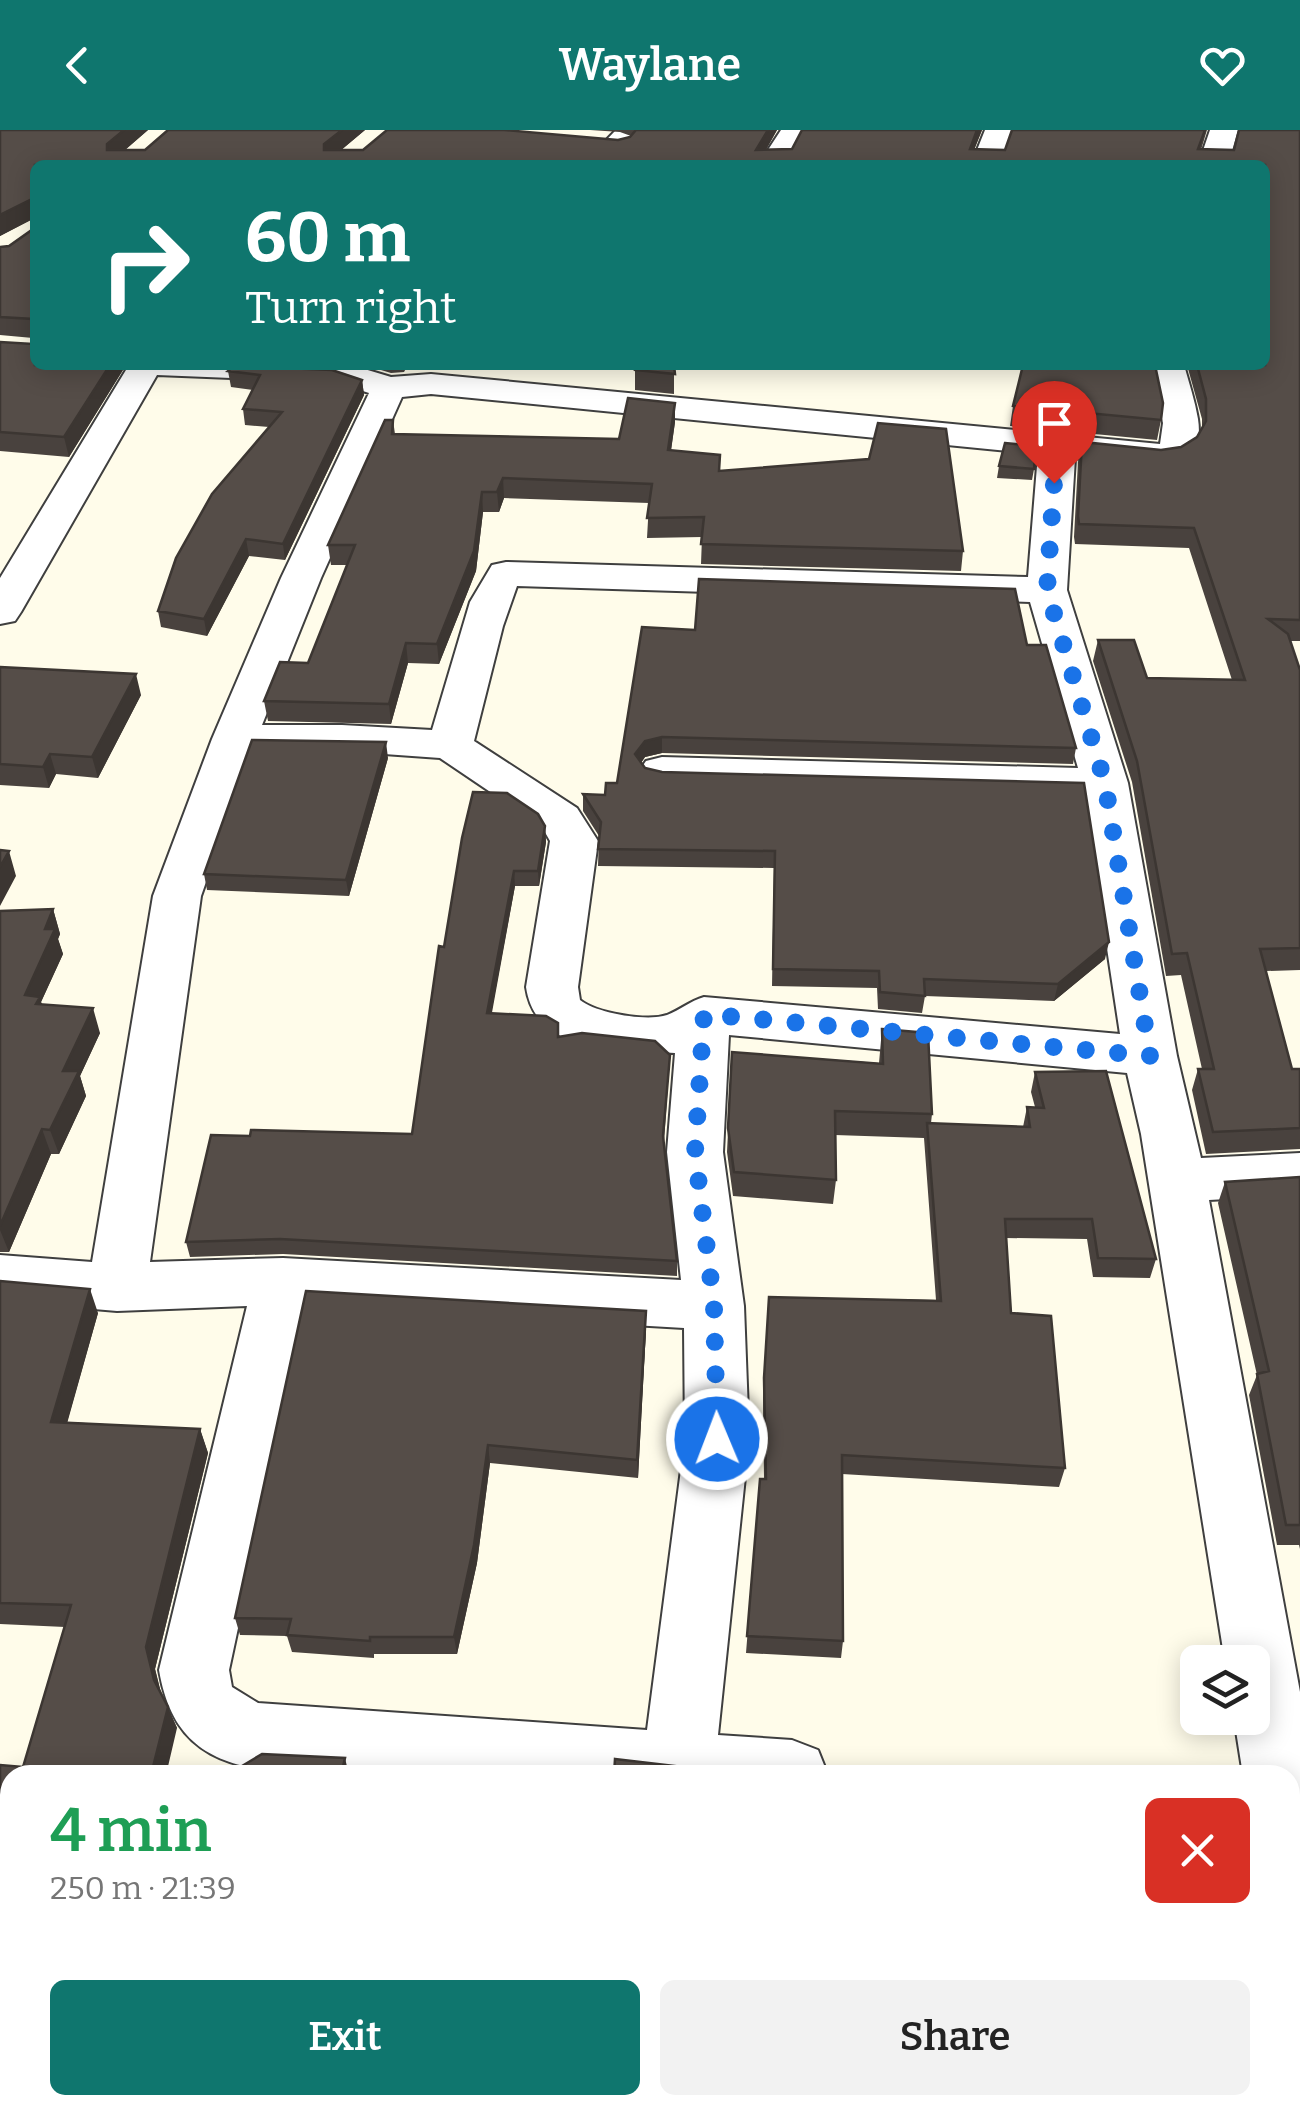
<!DOCTYPE html>
<html lang="en">
<head>
<meta charset="utf-8">
<style>
	:root { --surface:#fff; --page:#f2f2f2; --text:#222; --muted:#767676; --accent:#0f766e }
	body { margin:0; font-family:Bitter,serif; background:var(--page); color:var(--text); height:100vh; display:flex; flex-direction:column; font-size:38px; white-space:nowrap }
	* { box-sizing:border-box; margin:0 }
	p { font-size:32px; color:var(--muted) }
	.icon { flex:none; width:55px; height:55px; fill:none; stroke:currentColor; stroke-width:2; stroke-linecap:round; stroke-linejoin:round }
	.map { position:relative; flex:1; overflow:hidden }
	.drawer { position:absolute; left:0px; top:1635px; width:1300px; height:350px; display:flex; flex-direction:column; background:var(--surface); border-radius:30px 30px 0 0; box-shadow:0 5px 25px #0003 }
	.drawer>* { flex:none }
	.top-card { position:absolute; left:30px; top:30px; width:1240px; height:210px; border-radius:15px; box-shadow:0 5px 25px #0003; background:#0f766e; color:#fff; overflow:hidden }
	.controls { position:absolute; left:1180px; top:1515px; display:grid; gap:20px }
	.controls a { display:grid; place-items:center; width:90px; height:90px; border-radius:15px; background:var(--surface); box-shadow:0 5px 25px #0003; font-size:50px }
	.pin { position:absolute; display:grid; place-items:center; width:85px; height:85px; color:#fff; margin:-102px -42px; border-radius:50% 50% 50% 0; rotate:-45deg; box-shadow:0 0 10px #0007 }
	.pin .icon { rotate:45deg }
	.me { position:absolute; width:110px; margin:-55px; rotate:359deg; stroke-linejoin:round; filter:drop-shadow(0 0 8px #0008) }
	.turn { display:flex; align-items:center; gap:35px; height:210px; padding:0 50px; font-size:45px }
	.turn .icon { width:130px; height:130px; stroke-width:2.5 }
	.turn b { display:block; font-size:70px; line-height:85px }
	.round { display:grid; place-items:center; flex:none; width:105px; height:105px; border-radius:15px; background:var(--page) }
	.head { display:flex; align-items:center; justify-content:space-between; height:170px; padding:0 50px }
	h1 { font-size:60px; font-weight:600; line-height:75px; color:#1e9e55 }
	.cta { display:flex; gap:20px; margin-top:auto; padding:20px 50px }
	.cta a { flex:1; height:115px; border-radius:15px; background:var(--accent); color:#fff; font-size:40px; font-weight:600; line-height:115px; text-align:center }
	.cta a+a { background:var(--page); color:var(--text) }
	header { display:flex; justify-content:space-between; align-items:center; height:130px; padding:0 50px; background:var(--accent); color:#fff; font-size:45px; font-weight:600 }
	.map>svg:first-child { display:block }
	.lines { fill:none; stroke-linecap:round; stroke-linejoin:round }
	.street-casing { stroke:#3f3f3f; stroke-width:4 }
	.street { fill:#fff; fill-rule:evenodd }
	.wall { fill:#49423e }
	.shaded-wall { fill:#3c3632 }
	.building { fill:#554d48; stroke:#3c3632; stroke-width:2.5 }
	.route { stroke:#1a73e8; stroke-width:18; stroke-dasharray:0 32.4 }
</style>
</head>
<body>
<header><svg class="icon" aria-label="back" viewBox="0 0 24 24"><path d="M15 5l-7 7 7 7"/></svg>Waylane<svg class="icon" aria-label="heart" viewBox="0 0 24 24"><path d="M12 20l-8-8c-3-5 5-10 8-4 3-6 11-1 8 4z"/></svg></header>
<div class="map">
<svg width="1300" height="1985" viewBox="0 0 1300 1985">
	<rect width="100%" height="100%" fill="#fffcea"/>
	<g class="lines">
		<g class="street-casing">
			<path id="street" d="M 616,0 L 646,0 L 613,35 L 582,35 Z
				M 781,0 L 809,0 L 788,35 L 758,35 Z
				M 985,0 L 1013,0 L 1001,35 L 971,35 Z
				M 1210,0 L 1238,0 L 1228,35 L 1198,35 Z
				M 129,235 L 351,235 L 391,247 L 431,244 L 1160,314 L 1163,293 L 1150,235 L 1184,235 C 1189,253 1195,271 1198,289 C 1209,360 1117,332 1075,328 L 1067,460 L 1128,653 L 1177,926 L 1201,1028 L 1300,1023 L 1300,1065 L 1209,1070 L 1300,1562 L 1300,1788 L 1290,1784 L 1290,1645 L 1243,1645 L 1234,1588 L 1252,1588 L 1252,1532 L 1225,1532 L 1141,1004 L 1127,943 L 729,905 L 723,1022 L 744,1176 L 749,1309 L 718,1605 L 792,1610 L 818,1620 L 828,1645 L 311,1645 C 231,1639 174,1629 159,1540 L 247,1176 L 117,1181 L 0,1171 L 0,1125 L 92,1132 L 153,766 L 212,609 L 281,448 L 369,263 L 335,252 L 157,245 L 21,482 L 15,491 L 0,494 L 0,448 ZM 431,264 L 1038,324 L 1028,447 L 506,432 L 492,435 L 470,472 L 432,600 L 342,595 L 262,595 L 321,448 L 402,267 ZM 517,456 L 1030,472 L 1078,638 L 662,627 L 646,631 L 639,641 L 646,651 L 662,655 L 1084,666 L 1120,904 L 704,867 C 690,871 680,880 667,885 C 647,892 596,883 580,870 L 578,857 L 598,711 L 577,678 L 474,611 L 503,496 ZM 342,621 L 440,628 L 542,697 L 550,711 L 526,857 C 536,926 621,920 675,923 L 667,1022 L 681,1150 L 283,1128 L 150,1132 L 201,766 L 252,622 ZM 307,1176 L 684,1198 L 685,1309 L 647,1600 L 258,1573 L 232,1557 L 229,1540 Z
				M 10,1903 L 10,1975 L 30,1975 L 0,1984 L 0,1904 Z
				M 345,1975 L 553,1975 L 552,1985 L 349,1985 Z"/>
		</g>
		<use href="#street" class="street"/>
	</g>
	<path class="wall" d="M 0,0 L 148,0 L 125,20 L 145,20 L 168,0 L 365,0 L 341,20 L 363,20 L 618,10 L 631,6 L 620,2 L 590,0 L 777,0 L 766,20 L 792,19 L 802,0 L 982,0 L 974,20 L 1005,20 L 1012,0 L 1207,0 L 1201,20 L 1234,20 L 1300,0 L 1300,511 L 1290,511 L 1300,540 L 1300,840 L 1266,841 L 1292,939 L 1300,939 L 1300,1019 L 1206,1024 L 1192,960 L 1198,939 L 1202,939 L 1181,845 L 1166,846 L 1132,652 L 1093,531 L 1098,510 L 1147,548 L 1232,550 L 1189,418 L 1075,414 L 1074,407 L 1078,332 L 1082,312 L 1161,320 L 1181,317 L 1197,307 L 1202,299 L 1202,289 L 1187,235 L 1265,235 L 1265,35 L 35,35 L 126,235 L 69,327 L 0,321 L 0,212 L 33,214 L 33,208 L 0,205 L 0,117 L 9,116 L 33,99 L 32,89 L 0,106 Z
		M 364,235 L 408,235 L 404,242 L 391,243 Z
		M 674,235 L 674,264 L 635,260 L 635,240 Z
		M 228,241 L 362,250 L 364,265 L 285,430 L 249,426 L 207,506 L 161,497 L 158,481 L 269,297 L 245,295 L 243,279 L 253,260 L 231,257 Z
		M 675,273 L 675,292 L 671,321 L 719,341 L 963,421 L 961,441 L 701,434 L 702,407 L 647,408 L 649,373 L 504,368 L 499,382 L 483,382 L 476,441 L 439,534 L 408,533 L 391,594 L 268,591 L 264,571 L 308,533 L 347,435 L 331,435 L 328,415 L 393,290 L 395,304 L 619,309 Z
		M 1013,276 L 1161,290 L 1157,310 L 1010,296 Z
		M 999,336 L 1034,339 L 1032,350 L 997,348 Z
		M 642,497 L 1027,515 L 1076,618 L 1073,634 L 662,623 L 645,627 L 641,633 L 645,638 L 1105,829 L 1054,871 L 925,866 L 922,883 L 878,879 L 877,858 L 772,856 L 774,738 L 598,736 L 599,706 L 583,681 L 583,664 L 605,665 L 617,653 Z
		M 0,537 L 141,565 L 98,648 L 56,644 L 49,658 L 0,655 Z
		M 388,628 L 349,766 L 207,760 L 204,744 Z
		M 545,696 L 546,712 L 539,756 L 515,756 L 491,884 L 558,907 L 670,925 L 664,1012 L 677,1131 L 677,1146 L 283,1124 L 190,1127 L 186,1112 L 250,1006 L 412,1004 L 444,817 Z
		M 53,779 L 60,804 L 58,809 L 63,824 L 41,872 L 42,874 L 100,903 L 80,946 L 86,966 L 59,1024 L 51,1024 L 9,1122 L 0,1122 L 0,781 Z
		M 882,899 L 932,984 L 931,993 L 1023,997 L 1027,977 L 1035,977 L 1031,962 L 1035,942 L 1156,1129 L 1150,1148 L 1093,1147 L 1087,1109 L 1006,1108 L 1011,1183 L 1065,1338 L 1059,1357 L 842,1344 L 843,1511 L 841,1528 L 746,1523 L 760,1349 L 764,1349 L 763,1267 L 769,1167 L 936,1170 L 924,1008 L 835,1005 L 836,1050 L 833,1074 L 733,1066 L 727,1022 L 732,922 L 879,933 Z
		M 1300,1047 L 1300,1419 L 1299,1415 L 1277,1415 L 1249,1265 L 1257,1245 L 1218,1073 L 1225,1052 Z
		M 0,1151 L 98,1183 L 67,1292 L 200,1299 L 208,1323 L 155,1539 L 161,1563 L 177,1598 L 10,1645 L 10,1802 L 0,1800 L 0,1635 L 23,1637 L 65,1497 L 0,1494 Z
		M 646,1200 L 638,1348 L 490,1333 L 477,1433 L 457,1524 L 374,1524 L 374,1528 L 292,1522 L 287,1506 L 240,1505 L 235,1488 Z
		M 848,1975 L 882,1975 L 879,1985 L 850,1985 Z"/>
	<path class="shaded-wall" d="M 124,0 L 148,0 L 111,32 L 107,20 L 107,14 Z
		M 342,0 L 365,0 L 327,32 L 324,14 Z
		M 768,0 L 777,0 L 757,35 L 756,20 Z
		M 977,0 L 982,0 L 968,35 L 970,19 Z
		M 32,69 L 35,88 L 0,106 L 0,85 Z
		M 110,235 L 126,235 L 69,327 L 64,307 Z
		M 362,250 L 364,265 L 285,430 L 283,414 Z
		M 675,273 L 675,292 L 668,340 L 668,320 Z
		M 503,348 L 504,368 L 499,382 L 497,362 Z
		M 482,362 L 483,382 L 476,441 L 439,534 L 437,514 Z
		M 246,409 L 249,426 L 207,506 L 204,489 Z
		M 406,513 L 408,533 L 391,594 L 389,574 Z
		M 136,544 L 141,565 L 98,648 L 92,627 Z
		M 662,607 L 662,623 L 645,627 L 635,641 L 635,624 L 645,611 Z
		M 386,612 L 388,628 L 349,766 L 346,750 Z
		M 50,624 L 56,644 L 49,658 L 43,637 Z
		M 545,696 L 546,712 L 539,756 L 538,741 Z
		M 9,721 L 16,746 L 0,776 L 0,737 Z
		M 514,741 L 515,756 L 489,899 L 487,883 Z
		M 53,779 L 60,804 L 58,809 L 63,824 L 41,872 L 48,892 L 25,865 L 45,799 Z
		M 1109,812 L 1105,829 L 1054,871 L 1058,854 Z
		M 93,878 L 100,903 L 80,946 L 86,966 L 59,1024 L 50,1000 L 63,941 Z
		M 42,999 L 51,1024 L 9,1122 L 0,1100 L 0,1096 Z
		M 90,1159 L 98,1183 L 61,1315 L 51,1292 Z
		M 646,1181 L 646,1200 L 638,1348 L 637,1330 Z
		M 200,1299 L 208,1323 L 155,1539 L 163,1571 L 154,1550 L 146,1517 Z
		M 488,1315 L 490,1333 L 477,1433 L 457,1524 L 454,1507 Z
		M 168,1577 L 177,1598 L 166,1645 L 151,1645 Z
		M 345,1628 L 349,1645 L 341,1645 Z
		M 105,1975 L 120,1975 L 118,1985 L 103,1985 Z"/>
	<path class="building" d="M 0,0 L 124,0 L 107,14 L 107,20 L 145,20 L 168,0 L 342,0 L 324,14 L 324,20 L 363,20 L 387,0 L 504,0 L 618,10 L 630,7 L 636,0 L 768,0 L 756,20 L 792,19 L 802,0 L 977,0 L 970,19 L 1005,20 L 1012,0 L 1205,0 L 1198,19 L 1234,20 L 1239,0 L 1300,0 L 1300,490 L 1268,489 L 1288,504 L 1300,540 L 1300,818 L 1260,819 L 1292,939 L 1300,939 L 1300,998 L 1213,1002 L 1198,939 L 1214,939 L 1187,823 L 1172,824 L 1137,631 L 1098,510 L 1134,510 L 1147,548 L 1245,550 L 1194,398 L 1079,394 L 1078,386 L 1082,312 L 1161,320 L 1181,317 L 1197,307 L 1206,291 L 1206,269 L 1197,235 L 1265,235 L 1265,35 L 35,35 L 35,235 L 110,235 L 64,307 L 0,302 L 0,212 L 33,214 L 33,189 L 0,187 L 0,117 L 9,116 L 33,99 L 32,69 L 0,85 Z
		M 636,235 L 674,235 L 675,244 L 635,240 Z
		M 1023,235 L 1155,235 L 1163,273 L 1161,290 L 1013,276 Z
		M 234,236 L 332,240 L 362,250 L 283,414 L 246,409 L 204,489 L 158,481 L 176,428 L 212,364 L 282,282 L 243,279 L 260,245 L 228,241 Z
		M 628,268 L 675,273 L 668,320 L 720,325 L 719,341 L 869,329 L 878,293 L 946,299 L 963,421 L 701,414 L 704,387 L 647,388 L 652,354 L 503,348 L 497,362 L 482,362 L 474,421 L 437,514 L 406,513 L 389,574 L 264,571 L 280,532 L 308,533 L 355,415 L 328,415 L 385,290 L 393,290 L 392,304 L 619,309 Z
		M 1005,313 L 1036,316 L 1034,339 L 999,336 Z
		M 699,449 L 1015,459 L 1027,515 L 1046,515 L 1076,618 L 662,607 L 645,611 L 635,624 L 645,638 L 662,642 L 1084,653 L 1109,812 L 1058,854 L 924,849 L 925,866 L 880,862 L 879,841 L 773,839 L 775,721 L 598,719 L 601,692 L 583,664 L 605,665 L 606,653 L 617,653 L 642,497 L 695,500 Z
		M 0,537 L 136,544 L 92,627 L 50,624 L 43,637 L 0,634 Z
		M 252,610 L 386,612 L 346,750 L 204,744 Z
		M 473,662 L 507,663 L 538,684 L 545,696 L 538,741 L 514,741 L 487,883 L 546,886 L 558,893 L 558,907 L 582,903 L 655,911 L 670,925 L 663,1006 L 677,1131 L 280,1109 L 186,1112 L 211,1005 L 250,1006 L 251,1000 L 412,1004 L 439,816 L 444,817 L 462,708 Z
		M 0,720 L 9,721 L 0,737 Z
		M 53,779 L 45,799 L 55,799 L 25,865 L 40,867 L 36,874 L 93,878 L 63,941 L 79,941 L 50,1000 L 42,999 L 0,1096 L 0,781 Z
		M 882,899 L 928,903 L 932,984 L 835,981 L 836,1050 L 734,1042 L 728,998 L 732,922 L 883,934 Z
		M 1106,941 L 1156,1129 L 1098,1128 L 1092,1089 L 1005,1089 L 1011,1183 L 1051,1186 L 1065,1338 L 842,1325 L 843,1511 L 747,1506 L 760,1349 L 766,1349 L 764,1248 L 769,1167 L 941,1171 L 927,993 L 1030,997 L 1027,977 L 1044,978 L 1035,942 Z
		M 1300,1047 L 1300,1395 L 1286,1395 L 1257,1244 L 1269,1241 L 1225,1052 Z
		M 0,1151 L 90,1159 L 51,1292 L 200,1299 L 146,1517 L 154,1550 L 168,1577 L 151,1645 L 10,1645 L 10,1787 L 0,1784 L 0,1635 L 23,1637 L 71,1475 L 0,1473 Z
		M 306,1161 L 646,1181 L 637,1330 L 488,1315 L 474,1415 L 454,1507 L 370,1507 L 370,1511 L 287,1505 L 291,1489 L 235,1488 Z
		M 262,1624 L 345,1628 L 341,1645 L 227,1645 Z
		M 615,1629 L 701,1639 L 701,1645 L 614,1645 Z
		M 10,1975 L 105,1975 L 103,1985 L 7,1985 Z
		M 200,1975 L 223,1975 L 278,1979 L 277,1985 L 198,1985 Z"/>
	<g class="lines">
		<path class="route" d="M 717,1309 L 714,1176 L 695,1022 L 704,884 L 1150,926 L 1105,653 L 1047,460 L 1054,353"/>
	</g>
</svg>
<div class="controls">
<a><svg class="icon" aria-label="layers" viewBox="0 0 24 24"><path d="M12 4l9 5-9 5-9-5zM3 14l9 5 9-5"/></svg></a>
</div>
<div class="pin" style="left:1054px;top:353px;background:#d93025"><svg class="icon" aria-label="arrive" viewBox="0 0 24 24"><path d="M6 21V4h12l-3 4 3 4H6"/></svg></div>
<svg class="me" style="left:717px;top:1309px" viewBox="-20 -20 40 40"><circle r="17" fill="#1a73e8" stroke="#fff" stroke-width="3"/><path d="M0-11L8 9 0 5-8 9z" fill="#fff"/></svg>
<div class="top-card">
<div class="turn"><svg class="icon" aria-label="right" viewBox="0 0 24 24"><path d="M7 20v-9h11M14 6l5 5-5 5"/></svg><div><b>60 m</b>Turn right</div></div>
</div>
<section class="drawer">
<div class="head"><div><h1>4 min</h1><p>250 m · 21:39</p></div><a class="round" style="background:#d93025;color:#fff"><svg class="icon" aria-label="close" viewBox="0 0 24 24"><path d="M6 6l12 12M18 6L6 18"/></svg></a></div>
<div class="cta"><a>Exit</a><a>Share</a></div>
</section>
</div>
</body>
</html>
